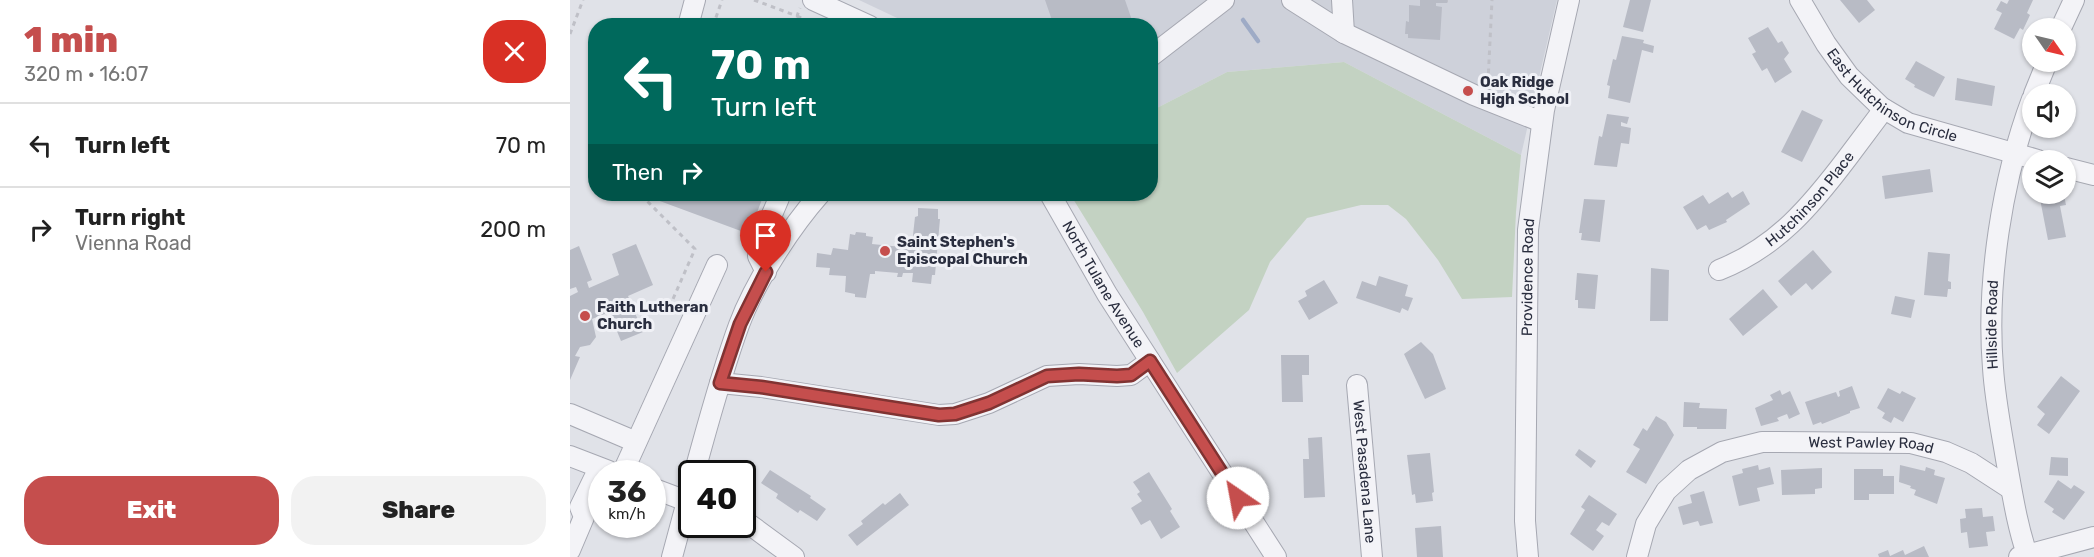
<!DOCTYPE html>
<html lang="en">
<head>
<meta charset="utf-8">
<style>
	:root { --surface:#fff; --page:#f2f2f2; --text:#222; --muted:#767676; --line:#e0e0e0; --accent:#c54e4d }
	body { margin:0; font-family:Rubik,sans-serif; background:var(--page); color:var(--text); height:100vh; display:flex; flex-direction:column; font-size:22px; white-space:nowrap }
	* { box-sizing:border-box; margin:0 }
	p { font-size:20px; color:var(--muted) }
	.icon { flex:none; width:33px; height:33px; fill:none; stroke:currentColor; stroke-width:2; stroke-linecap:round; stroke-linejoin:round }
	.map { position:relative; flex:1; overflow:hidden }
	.panel { display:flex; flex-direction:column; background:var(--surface); width:570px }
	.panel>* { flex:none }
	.top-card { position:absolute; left:18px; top:18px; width:570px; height:183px; border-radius:24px; box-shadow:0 2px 4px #0004; background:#00695c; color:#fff; overflow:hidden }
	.needle { width:39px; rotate:124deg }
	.buttons { position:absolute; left:1452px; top:18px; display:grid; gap:12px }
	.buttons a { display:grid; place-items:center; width:54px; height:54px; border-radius:50%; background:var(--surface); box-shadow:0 2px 4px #0004; font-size:30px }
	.speed { position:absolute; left:18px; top:460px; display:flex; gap:12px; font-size:30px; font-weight:700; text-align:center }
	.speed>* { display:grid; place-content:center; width:78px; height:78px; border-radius:50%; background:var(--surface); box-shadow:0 2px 4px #0004; line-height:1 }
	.speed small { font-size:15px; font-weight:400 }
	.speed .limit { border:3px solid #111; border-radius:9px; background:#fff; color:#111 }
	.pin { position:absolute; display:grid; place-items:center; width:51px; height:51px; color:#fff; margin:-62px -26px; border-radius:50% 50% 50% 0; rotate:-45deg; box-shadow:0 0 6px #0007 }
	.pin .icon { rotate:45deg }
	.me { position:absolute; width:66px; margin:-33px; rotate:327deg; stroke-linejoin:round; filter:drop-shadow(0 0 4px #0008) }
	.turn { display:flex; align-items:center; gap:21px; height:126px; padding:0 24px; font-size:27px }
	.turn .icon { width:78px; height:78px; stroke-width:2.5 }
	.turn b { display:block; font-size:42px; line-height:51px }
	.then { display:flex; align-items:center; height:57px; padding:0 24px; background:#0003; gap:12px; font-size:22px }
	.round { display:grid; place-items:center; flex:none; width:63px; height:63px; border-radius:24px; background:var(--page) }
	.overview { display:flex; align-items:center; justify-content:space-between; height:102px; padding:0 24px }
	h1 { font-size:36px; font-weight:800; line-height:45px; color:var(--accent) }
	.action { display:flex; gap:12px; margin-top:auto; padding:12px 24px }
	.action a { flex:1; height:69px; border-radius:24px; background:var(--accent); color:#fff; font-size:24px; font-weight:800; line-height:69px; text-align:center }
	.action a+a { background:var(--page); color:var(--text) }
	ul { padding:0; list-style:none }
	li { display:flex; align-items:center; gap:18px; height:84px; padding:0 24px; border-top:2px solid var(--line) }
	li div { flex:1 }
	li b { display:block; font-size:22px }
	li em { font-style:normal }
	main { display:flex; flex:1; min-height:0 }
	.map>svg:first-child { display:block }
	.built { fill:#ced1da }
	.green { fill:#c3d2c2 }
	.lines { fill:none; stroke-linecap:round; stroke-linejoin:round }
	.stream { stroke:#9eabc6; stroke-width:4.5 }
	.building { fill:#b8bbc5 }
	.minor-casing { stroke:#a6a8b2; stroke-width:22 }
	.path { stroke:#bfc0c7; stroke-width:3; stroke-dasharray:4.5 4.5; stroke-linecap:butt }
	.minor { stroke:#f3f3f7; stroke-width:20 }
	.route-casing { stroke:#803332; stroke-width:15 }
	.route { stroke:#c54e4d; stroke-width:10 }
	.poi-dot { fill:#c54e4d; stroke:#f0f1f6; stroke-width:2 }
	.labels { text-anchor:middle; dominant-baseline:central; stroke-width:6; stroke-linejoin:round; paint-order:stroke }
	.poi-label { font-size:15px; font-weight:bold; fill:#2a2e3f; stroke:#f0f1f6; text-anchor:start }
	.street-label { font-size:15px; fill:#2a2e3f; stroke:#f0f1f6 }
</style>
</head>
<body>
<main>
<section class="panel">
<div class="overview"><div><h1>1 min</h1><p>320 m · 16:07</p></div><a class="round" style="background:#d93025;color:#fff"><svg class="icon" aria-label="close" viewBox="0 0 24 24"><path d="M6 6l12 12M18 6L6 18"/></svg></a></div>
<ul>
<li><svg class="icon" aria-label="left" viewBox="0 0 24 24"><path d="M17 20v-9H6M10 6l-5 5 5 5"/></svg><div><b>Turn left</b></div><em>70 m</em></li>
<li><svg class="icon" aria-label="right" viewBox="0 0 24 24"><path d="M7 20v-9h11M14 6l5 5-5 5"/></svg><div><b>Turn right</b><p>Vienna Road</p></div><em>200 m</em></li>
</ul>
<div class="action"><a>Exit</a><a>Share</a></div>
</section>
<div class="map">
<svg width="1524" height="557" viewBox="0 0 1524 557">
	<rect width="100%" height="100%" fill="#e0e2e8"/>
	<path class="built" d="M 289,0 L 987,0 L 951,155 L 774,62 L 657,72 L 581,111 L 580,26 L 342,25 Z"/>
	<path class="green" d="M 774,62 L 951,155 L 946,212 L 942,297 L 892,299 L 868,260 L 836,219 L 818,205 L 791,205 L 737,218 L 700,262 L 679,310 L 607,373 L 573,312 L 500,194 L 580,194 L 581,111 L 657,72 Z"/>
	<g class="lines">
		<path class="stream" d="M 673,20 L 688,41"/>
	</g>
	<path class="building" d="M 475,0 L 555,0 L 564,26 L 484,26 Z
		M 850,0 L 877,0 L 877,3 L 866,3 L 866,6 L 872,7 L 870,40 L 838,38 L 838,34 L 835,34 L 836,21 L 839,22 L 839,5 L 850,6 Z
		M 1060,0 L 1081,0 L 1073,32 L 1053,27 Z
		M 1270,0 L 1297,0 L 1305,10 L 1289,23 Z
		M 1439,0 L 1463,0 L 1457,13 L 1460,15 L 1453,30 L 1450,28 L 1444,39 L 1424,29 L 1432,13 L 1426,10 L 1431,1 L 1437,4 Z
		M 1198,27 L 1208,43 L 1212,41 L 1219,53 L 1214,59 L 1222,72 L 1205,83 L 1197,68 L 1192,71 L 1182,54 L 1186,52 L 1178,38 Z
		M 1052,36 L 1074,40 L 1073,43 L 1084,46 L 1083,53 L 1072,50 L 1060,103 L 1038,98 L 1040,86 L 1037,85 L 1043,59 L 1046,60 Z
		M 1346,61 L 1375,77 L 1364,97 L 1344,87 L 1345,85 L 1335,79 Z
		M 1387,78 L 1425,86 L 1422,106 L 1385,100 Z
		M 1232,110 L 1253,120 L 1232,162 L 1211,152 Z
		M 1037,114 L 1059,117 L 1057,124 L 1051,122 L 1051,126 L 1061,128 L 1059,144 L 1051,143 L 1047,167 L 1024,165 L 1029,136 L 1032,137 Z
		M 1360,169 L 1363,192 L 1315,199 L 1312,176 Z
		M 1173,191 L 1180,204 L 1156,220 L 1157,222 L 1139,230 L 1136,225 L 1127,230 L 1113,207 L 1133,195 L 1139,204 L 1158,192 L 1162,198 Z
		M 84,194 L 194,194 L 179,234 L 87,200 L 88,195 Z
		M 1478,194 L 1488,194 L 1489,197 L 1494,195 L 1496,205 L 1490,206 L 1496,237 L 1478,240 L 1470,199 L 1472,199 L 1471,195 Z
		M 1014,199 L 1035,200 L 1030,242 L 1011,240 L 1012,233 L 1009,233 Z
		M 348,208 L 368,209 L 368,219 L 370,219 L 365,275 L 362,275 L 361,284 L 342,282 L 343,273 L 333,273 L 332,277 L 327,277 L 328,273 L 305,271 L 305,274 L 300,274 L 296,298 L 285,297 L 285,294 L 275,292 L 276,276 L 259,275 L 260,268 L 246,267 L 247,253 L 261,255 L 263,248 L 278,250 L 280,234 L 285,235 L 286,232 L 296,233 L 296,236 L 303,237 L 302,244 L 332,247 L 332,243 L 342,244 L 345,217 L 348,216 Z
		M 66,244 L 83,285 L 58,296 L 73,332 L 51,341 L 39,312 L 22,319 L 26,337 L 20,345 L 10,347 L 5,356 L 10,357 L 0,380 L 0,296 L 8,292 L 6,287 L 0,289 L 0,250 L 9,246 L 22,280 L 17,282 L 19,288 L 49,275 L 42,254 Z
		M 1243,250 L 1262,272 L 1242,290 L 1236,283 L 1221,296 L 1208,281 Z
		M 1358,252 L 1380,254 L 1378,281 L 1381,282 L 1381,289 L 1378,289 L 1377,297 L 1354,295 Z
		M 1081,268 L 1099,270 L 1098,321 L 1080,321 Z
		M 1007,273 L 1028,275 L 1025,309 L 1008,308 L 1008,300 L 1005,300 Z
		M 809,276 L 838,285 L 835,296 L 843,298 L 838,311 L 832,308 L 830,313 L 786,298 L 792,281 L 806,286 Z
		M 754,280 L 768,303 L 739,320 L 728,301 L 737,296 L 735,291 Z
		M 1193,289 L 1208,307 L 1173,336 L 1159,319 Z
		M 1325,296 L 1345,300 L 1341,318 L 1321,314 Z
		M 851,342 L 863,354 L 876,389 L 855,399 L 834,354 Z
		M 711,355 L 739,355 L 739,375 L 732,375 L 733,402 L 712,402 Z
		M 1491,376 L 1510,391 L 1479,434 L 1467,425 L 1475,414 L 1467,407 Z
		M 1282,386 L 1290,408 L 1280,411 L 1280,413 L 1252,424 L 1251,422 L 1243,425 L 1235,402 L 1266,392 L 1268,397 L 1270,396 L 1269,391 Z
		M 1318,388 L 1330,394 L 1332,391 L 1346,398 L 1333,422 L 1324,417 L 1321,423 L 1312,418 L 1315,413 L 1307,408 Z
		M 1210,390 L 1212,395 L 1220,391 L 1230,414 L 1219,419 L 1217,414 L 1207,418 L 1209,421 L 1191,426 L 1185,408 L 1203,400 L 1200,395 Z
		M 1114,402 L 1130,403 L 1129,408 L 1157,409 L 1156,429 L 1127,429 L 1127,427 L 1113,427 Z
		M 1086,416 L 1096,422 L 1104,435 L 1076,484 L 1056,472 L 1070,449 L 1063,445 L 1073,428 L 1077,431 Z
		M 752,437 L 755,497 L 734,498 L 733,459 L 739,459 L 738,438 Z
		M 1009,449 L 1026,461 L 1021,468 L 1005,455 Z
		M 860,453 L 864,492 L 862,493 L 863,501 L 846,503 L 845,494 L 842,495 L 837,455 Z
		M 1481,457 L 1498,458 L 1498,476 L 1479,475 Z
		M 1188,465 L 1189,470 L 1200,467 L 1204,484 L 1187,488 L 1190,501 L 1169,506 L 1162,476 L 1173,473 L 1172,469 Z
		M 1330,465 L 1355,471 L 1356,467 L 1365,470 L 1364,475 L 1375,478 L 1367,504 L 1344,495 L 1346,490 L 1340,488 L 1341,486 L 1329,482 Z
		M 1252,468 L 1252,488 L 1245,489 L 1245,494 L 1212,495 L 1211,470 Z
		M 1284,469 L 1313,469 L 1313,476 L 1324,476 L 1324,494 L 1299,494 L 1299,500 L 1284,500 Z
		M 200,470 L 241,496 L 240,498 L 256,509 L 247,521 L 230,510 L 228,513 L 206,498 L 208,494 L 191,483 Z
		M 579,472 L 602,509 L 600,511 L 610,527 L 591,539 L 580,520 L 571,525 L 561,508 L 572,501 L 567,494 L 570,492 L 563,482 Z
		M 1488,480 L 1501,489 L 1504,485 L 1515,492 L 1494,520 L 1482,512 L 1484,509 L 1474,502 Z
		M 1134,491 L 1143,523 L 1130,526 L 1128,521 L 1113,525 L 1108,507 L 1122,503 L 1120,495 Z
		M 330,493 L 339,505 L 287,546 L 278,535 L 293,524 L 291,521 L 313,503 L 315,505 Z
		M 1019,495 L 1047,514 L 1039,526 L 1032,522 L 1026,530 L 1034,536 L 1023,551 L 1000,534 L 1015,510 L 1011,507 Z
		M 1412,508 L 1413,517 L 1423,516 L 1425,531 L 1416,532 L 1418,546 L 1399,548 L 1397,532 L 1391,533 L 1390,519 L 1396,518 L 1395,509 Z
		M 871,526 L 873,557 L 847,557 L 845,528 Z
		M 1354,546 L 1359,557 L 1309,557 L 1308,554 L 1318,550 L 1320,556 L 1333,550 L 1335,555 Z"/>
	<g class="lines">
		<g class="minor-casing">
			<g id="minor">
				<path d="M 243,0 L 300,26"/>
				<path d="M 722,0 L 774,33 L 904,95 L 972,122"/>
				<path d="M 772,0 L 774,33"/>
				<path id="s1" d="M 1230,0 L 1256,44 L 1279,76 L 1311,107 L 1338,123 L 1468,160"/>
				<path d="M 118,26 L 125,0"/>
				<path d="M 1491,28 L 1504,0"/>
				<path d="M 580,57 L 654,0"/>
				<path d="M 1464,94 L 1477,62"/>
				<path d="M 1496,168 L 1524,175"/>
				<path id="s2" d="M 480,194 L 537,294 L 706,557"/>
				<path id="s3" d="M 1149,270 C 1207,247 1241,206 1278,157 C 1290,141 1302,125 1314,109"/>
				<path d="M 196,272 L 188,256 L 191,240 L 209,198"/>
				<path d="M 150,383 L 191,387 L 369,415 L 385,414 L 419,403 L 477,376 L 509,374 L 547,376 L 561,375 L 580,361"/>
				<path id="s4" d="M 787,385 L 802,557"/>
				<path d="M 0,414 L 66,442"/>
				<path d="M 0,456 L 39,471"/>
				<path d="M 52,474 L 147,265"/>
				<path d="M 124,474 C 138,424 151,374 169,325 C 185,282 220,228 250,194"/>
				<path d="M 82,488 L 122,503"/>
				<path d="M 172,522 L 179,524 L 224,557"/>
				<path d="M 0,550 L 14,517 L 10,507 L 29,468"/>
				<path d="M 102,557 L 122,483"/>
				<path id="s5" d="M 958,557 L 955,521 L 958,230 L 974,110 L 999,0"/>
				<path id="s6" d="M 1067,557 L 1076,524 L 1096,491 L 1119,470 L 1152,452 L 1192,442 L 1341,443 L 1376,452 L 1401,463 L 1441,489"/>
				<path d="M 1449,557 L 1524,537"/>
				<path id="s7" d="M 1458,557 C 1447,526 1442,492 1436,459 C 1431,429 1425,399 1423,368 C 1416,283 1432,179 1462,99"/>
			</g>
		</g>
		<path class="path" d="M 184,0 L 227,16 L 230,8
			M 877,1 L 878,1
			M 227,16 L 241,22 L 246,21
			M 143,26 L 152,0
			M 0,34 L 13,0
			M 918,82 L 922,0
			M 77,194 L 75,199 L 125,249 L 99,308 L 107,312"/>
		<use href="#minor" class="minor"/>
	</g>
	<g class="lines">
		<g class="route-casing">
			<path id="route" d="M 196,272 L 170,324 L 150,383 L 191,387 L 369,415 L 385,414 L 419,403 L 477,376 L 509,374 L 547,376 L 561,375 L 580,361 L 668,498"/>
		</g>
		<use href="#route" class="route"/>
	</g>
	<g class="poi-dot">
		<circle cx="898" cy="91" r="6"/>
		<circle cx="315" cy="251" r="6"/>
		<circle cx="15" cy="316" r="6"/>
	</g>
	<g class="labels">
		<g class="poi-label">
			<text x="910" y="82">Oak Ridge<tspan x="910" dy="17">High School</tspan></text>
			<text x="327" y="242">Saint Stephen's<tspan x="327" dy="17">Episcopal Church</tspan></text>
			<text x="27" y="307">Faith Lutheran<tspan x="27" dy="17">Church</tspan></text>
		</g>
		<g class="street-label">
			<text stroke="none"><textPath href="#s1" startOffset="138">East Hutchinson Circle</textPath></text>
			<text stroke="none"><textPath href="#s3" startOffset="117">Hutchinson Place</textPath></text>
			<text stroke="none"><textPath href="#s5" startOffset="280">Providence Road</textPath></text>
			<text stroke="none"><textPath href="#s2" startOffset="105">North Tulane Avenue</textPath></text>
			<text stroke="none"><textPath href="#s7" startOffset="236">Hillside Road</textPath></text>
			<text stroke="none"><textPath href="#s6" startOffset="292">West Pawley Road</textPath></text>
			<text stroke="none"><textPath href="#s4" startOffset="87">West Pasadena Lane</textPath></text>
		</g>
	</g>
</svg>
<div class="buttons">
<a><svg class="needle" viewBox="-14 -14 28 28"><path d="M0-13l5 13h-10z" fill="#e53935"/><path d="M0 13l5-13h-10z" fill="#767676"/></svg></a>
<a><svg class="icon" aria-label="sound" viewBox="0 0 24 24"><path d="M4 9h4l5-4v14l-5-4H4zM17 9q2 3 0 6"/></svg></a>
<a><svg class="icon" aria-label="layers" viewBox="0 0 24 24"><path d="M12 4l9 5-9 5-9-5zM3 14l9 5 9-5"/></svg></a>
</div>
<div class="speed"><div>36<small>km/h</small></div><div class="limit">40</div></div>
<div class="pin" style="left:196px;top:272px;background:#d93025"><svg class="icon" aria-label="arrive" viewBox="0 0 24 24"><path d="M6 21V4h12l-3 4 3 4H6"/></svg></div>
<svg class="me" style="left:668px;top:498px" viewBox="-20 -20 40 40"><circle r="19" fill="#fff"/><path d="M0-13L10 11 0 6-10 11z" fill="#c54e4d"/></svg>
<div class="top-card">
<div class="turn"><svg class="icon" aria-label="left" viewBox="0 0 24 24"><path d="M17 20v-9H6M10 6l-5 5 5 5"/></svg><div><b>70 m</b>Turn left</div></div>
<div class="then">Then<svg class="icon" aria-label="right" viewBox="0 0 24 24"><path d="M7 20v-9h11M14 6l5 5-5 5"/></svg></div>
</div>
</div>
</main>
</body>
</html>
